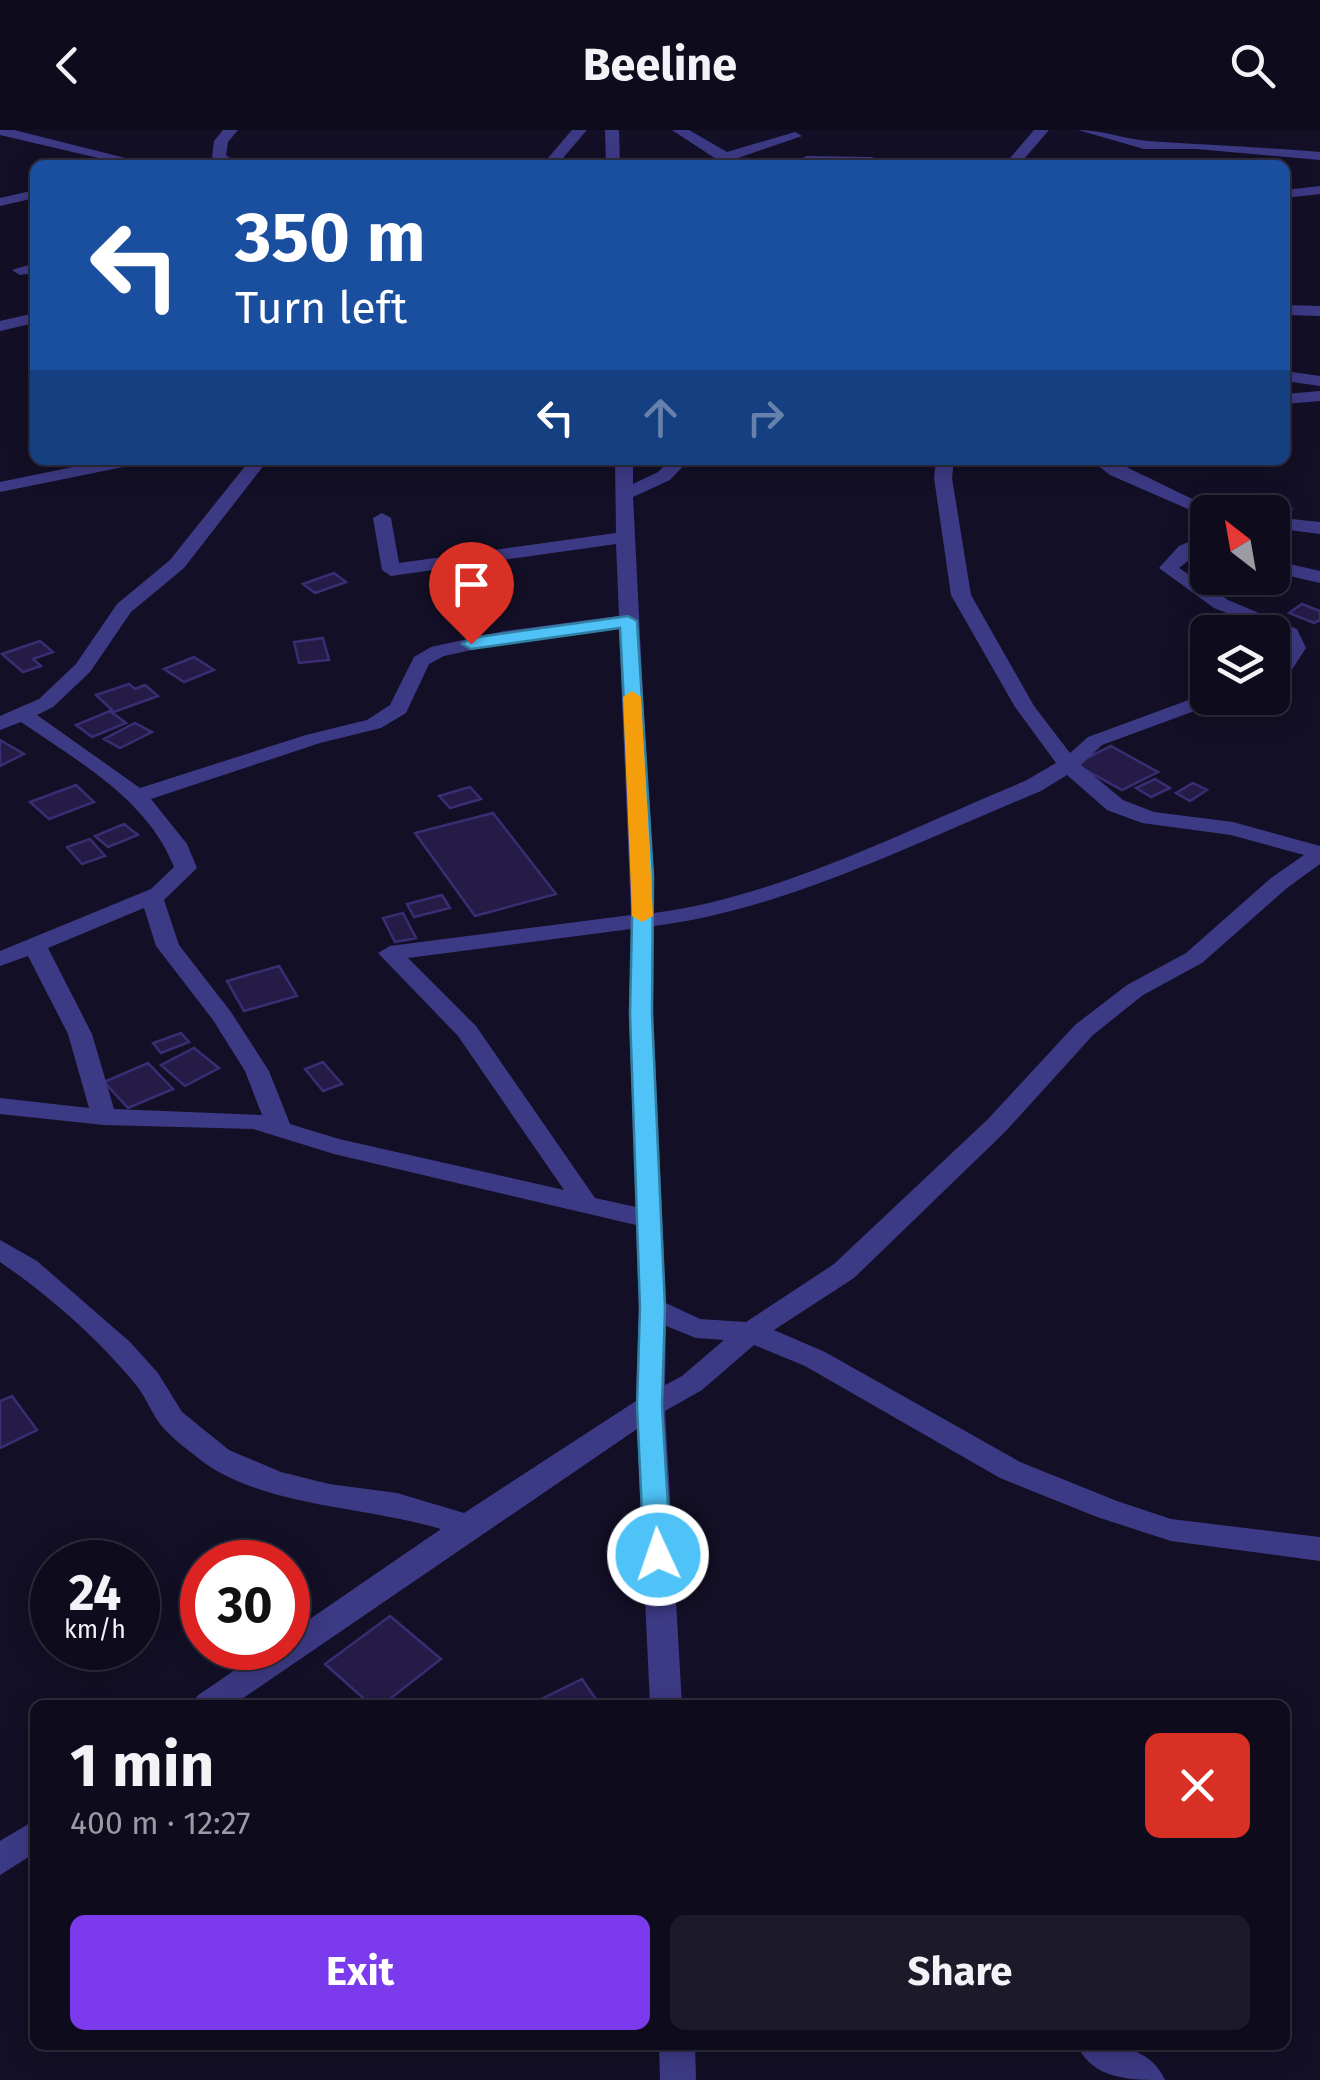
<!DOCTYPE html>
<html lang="en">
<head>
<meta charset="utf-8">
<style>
	:root { --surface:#0e0b1c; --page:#1c1929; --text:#f1f3f6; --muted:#9b9ba3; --line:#2e2b3b; --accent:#7c3aed }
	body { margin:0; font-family:"Fira Sans",sans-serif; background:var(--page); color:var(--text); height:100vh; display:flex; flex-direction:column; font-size:38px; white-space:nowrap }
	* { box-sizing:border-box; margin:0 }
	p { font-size:32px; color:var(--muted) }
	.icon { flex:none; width:55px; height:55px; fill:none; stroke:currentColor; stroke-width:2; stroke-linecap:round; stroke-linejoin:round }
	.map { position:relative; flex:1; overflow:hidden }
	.drawer { position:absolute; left:30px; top:1570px; width:1260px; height:350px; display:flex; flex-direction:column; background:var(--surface); border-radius:15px; box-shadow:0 5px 25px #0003,0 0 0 2px var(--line) }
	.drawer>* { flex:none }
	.hud { position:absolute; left:30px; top:30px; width:1260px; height:305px; border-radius:15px; box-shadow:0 5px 25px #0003,0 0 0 2px var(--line); background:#1a4fa0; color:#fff; overflow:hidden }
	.needle { width:65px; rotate:329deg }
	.fabs { position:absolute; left:1190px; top:365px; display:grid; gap:20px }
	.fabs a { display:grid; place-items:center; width:100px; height:100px; border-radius:15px; background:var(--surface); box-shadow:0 5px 25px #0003,0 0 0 2px var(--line); font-size:50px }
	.speed { position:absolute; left:30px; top:1410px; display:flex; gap:20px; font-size:50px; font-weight:700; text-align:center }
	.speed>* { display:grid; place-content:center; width:130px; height:130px; border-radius:50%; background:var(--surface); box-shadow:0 5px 25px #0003,0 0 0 2px var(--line); line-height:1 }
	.speed small { font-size:25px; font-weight:400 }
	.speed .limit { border:15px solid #d22; background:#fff; color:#111 }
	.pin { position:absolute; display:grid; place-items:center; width:85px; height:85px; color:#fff; margin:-102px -42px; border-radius:50% 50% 50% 0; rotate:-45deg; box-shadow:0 0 10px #0007 }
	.pin .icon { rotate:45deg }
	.me { position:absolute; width:110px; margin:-55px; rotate:357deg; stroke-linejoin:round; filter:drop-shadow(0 0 8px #0008) }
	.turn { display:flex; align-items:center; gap:35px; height:210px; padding:0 40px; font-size:45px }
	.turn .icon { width:130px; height:130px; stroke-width:2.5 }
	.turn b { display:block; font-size:70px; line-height:85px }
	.lanes { display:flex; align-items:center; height:95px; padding:0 40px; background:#0003; justify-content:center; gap:50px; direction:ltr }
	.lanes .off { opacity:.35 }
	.round { display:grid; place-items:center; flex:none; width:105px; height:105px; border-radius:15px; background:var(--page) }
	.summary { display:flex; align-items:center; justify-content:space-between; height:170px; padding:0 40px }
	h1 { font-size:60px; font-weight:700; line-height:75px }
	.action { display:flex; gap:20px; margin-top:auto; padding:20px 40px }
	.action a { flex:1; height:115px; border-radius:15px; background:var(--accent); color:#fff; font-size:40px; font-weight:700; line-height:115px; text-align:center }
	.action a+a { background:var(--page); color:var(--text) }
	header { display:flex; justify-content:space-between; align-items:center; height:130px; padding:0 40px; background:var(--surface); font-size:45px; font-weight:700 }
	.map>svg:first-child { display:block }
	.building { fill:#241b47; stroke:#3b2d73; stroke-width:2.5 }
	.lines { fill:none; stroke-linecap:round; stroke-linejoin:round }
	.minor { fill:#3d3a85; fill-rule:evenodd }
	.route { fill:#4fc3f7; stroke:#337fa1; stroke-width:2.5 }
	.slow { fill:#f59e0b }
</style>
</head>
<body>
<header><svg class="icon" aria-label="back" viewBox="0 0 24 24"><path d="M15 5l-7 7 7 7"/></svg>Beeline<svg class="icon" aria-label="search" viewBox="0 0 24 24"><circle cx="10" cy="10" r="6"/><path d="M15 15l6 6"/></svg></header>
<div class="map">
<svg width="1320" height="1950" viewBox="0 0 1320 1950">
	<rect width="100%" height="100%" fill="#130f26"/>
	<path class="building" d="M 1253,366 L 1291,379 L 1279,387 L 1241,374 Z
		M 334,443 L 346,452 L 315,463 L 303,454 Z
		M 1302,474 L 1320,481 L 1320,490 L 1314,493 L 1289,483 Z
		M 323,508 L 329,530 L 299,533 L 294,512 Z
		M 40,511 L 53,522 L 33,529 L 41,536 L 23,542 L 2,524 Z
		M 194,527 L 214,540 L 184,552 L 164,539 Z
		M 129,554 L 135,559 L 145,555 L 158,566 L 114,582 L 96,565 Z
		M 110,581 L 126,593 L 92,607 L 76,595 Z
		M 135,593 L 152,602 L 120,618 L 104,609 Z
		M 0,610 L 24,624 L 0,636 Z
		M 1111,616 L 1158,642 L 1122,660 L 1075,634 Z
		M 1155,649 L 1170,658 L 1151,667 L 1136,658 Z
		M 1193,653 L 1207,660 L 1190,671 L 1176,663 Z
		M 76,655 L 94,672 L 49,689 L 30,672 Z
		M 470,657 L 481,669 L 450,678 L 439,666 Z
		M 493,683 L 556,764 L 475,786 L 415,703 Z
		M 124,694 L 138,705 L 108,717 L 95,706 Z
		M 90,709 L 105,726 L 82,734 L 67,717 Z
		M 442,765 L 450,778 L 414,787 L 407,774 Z
		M 403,783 L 416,808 L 395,812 L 383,788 Z
		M 279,836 L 297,866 L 244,881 L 227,851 Z
		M 181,903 L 189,912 L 161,923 L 153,913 Z
		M 194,918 L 219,938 L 185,956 L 161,935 Z
		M 323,932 L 342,954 L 323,961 L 305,939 Z
		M 148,933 L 173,959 L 128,978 L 104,952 Z
		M 12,1266 L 37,1300 L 0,1318 L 0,1271 Z
		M 390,1486 L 441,1529 L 382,1575 L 371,1575 L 325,1534 Z
		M 582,1549 L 600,1575 L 529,1575 Z"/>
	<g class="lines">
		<path class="minor" d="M 0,0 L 14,0 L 153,35 L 128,35 L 0,5 Z
			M 223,0 L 238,0 L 228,12 L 226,25 L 239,35 L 222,35 L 212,27 L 214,11 Z
			M 572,0 L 587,0 L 557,35 L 542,35 Z
			M 605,0 L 619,0 L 620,35 L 606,35 Z
			M 672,0 L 689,0 L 727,22 L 795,2 L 802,6 L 738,28 L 746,35 L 719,31 Z
			M 1034,0 L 1049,0 L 1019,35 L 1004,35 Z
			M 1078,0 C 1103,0 1124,9 1148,11 C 1205,15 1262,17 1320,22 L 1320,30 L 1196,19 L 1144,19 Z
			M 807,26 L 872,27 L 879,31 L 873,35 L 785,35 Z
			M 416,28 L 421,29 L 424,35 L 410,35 L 411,29 Z
			M 249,31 L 272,35 L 242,35 Z
			M 1320,56 L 1320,64 L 1285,68 L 1285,60 Z
			M 35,60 L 35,68 L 0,76 L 0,68 Z
			M 35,133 L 35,143 L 20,145 L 12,140 Z
			M 1285,175 L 1320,176 L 1320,186 L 1285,185 Z
			M 35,183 L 35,193 L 0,201 L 0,191 Z
			M 1285,241 L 1320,246 L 1320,256 L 1285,251 Z
			M 1320,261 L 1320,271 L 1285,274 L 1285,264 Z
			M 107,330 L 142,330 L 133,335 L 0,362 L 0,352 Z
			M 250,330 L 268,330 L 184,438 L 131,482 L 90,542 L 53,577 L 37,585 L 140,658 L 306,605 L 367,590 L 390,575 L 414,527 L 431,517 L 504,501 L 619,486 L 616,414 L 391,446 L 382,440 L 373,388 L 382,383 L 391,388 L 399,433 L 616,403 L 615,330 L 633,330 L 633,354 L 658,342 L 670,330 L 689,330 L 670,350 L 633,367 L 654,783 C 779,767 908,699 1025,651 L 1056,633 L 1015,577 L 951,465 L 934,348 L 936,330 L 954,330 L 952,348 L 971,465 L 1034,576 L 1070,623 L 1088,607 L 1205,564 L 1208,568 L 1222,568 L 1219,572 L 1102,615 L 1081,635 L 1123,670 L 1154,682 L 1233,692 L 1320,716 L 1320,734 L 1287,758 L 1202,833 L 1143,865 L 1093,905 L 1006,1001 L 854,1148 L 774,1200 L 825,1222 L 1020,1332 L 1117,1371 L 1171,1389 L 1320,1407 L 1320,1431 L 1171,1411 L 1097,1387 L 1000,1348 L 805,1236 L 754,1215 L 702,1260 L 665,1281 L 682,1575 L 650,1575 L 637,1299 L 233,1575 L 192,1575 L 197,1566 L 267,1518 L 288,1518 L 288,1504 L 441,1399 C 369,1377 269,1377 206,1334 C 192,1323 171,1308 160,1294 C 151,1282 146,1267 136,1255 C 99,1209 48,1165 0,1132 L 0,1110 L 37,1131 L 130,1212 L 158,1243 L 182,1282 L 229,1320 L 281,1342 L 329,1354 L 397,1363 L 464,1383 L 636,1271 L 639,1178 L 636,1095 L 334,1024 L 253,999 L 104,995 L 0,984 L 0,968 L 89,978 L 68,904 L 28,826 L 0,836 L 0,821 L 151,759 L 174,737 C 147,669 79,632 21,592 L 0,600 L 0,586 L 39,569 L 76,534 L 117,474 L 170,430 ZM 619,498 L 631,785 L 390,816 L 378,823 L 458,906 L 564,1060 L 339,1009 L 290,994 L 269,941 L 231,882 L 179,815 L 164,770 L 197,738 L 187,714 L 151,669 L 320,613 L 381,598 L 406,583 L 429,534 L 444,526 L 504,513 ZM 1067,645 L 1107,680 L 1142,693 L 1231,705 L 1304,725 L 1271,748 L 1186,823 L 1127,855 L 1075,895 L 988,989 L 834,1134 L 746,1192 L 700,1189 L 666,1173 L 653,884 L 654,796 C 788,779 916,712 1041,661 ZM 144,778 L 156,816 L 213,890 L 245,941 L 262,985 L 114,979 L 92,904 L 48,818 ZM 631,799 L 629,884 L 636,1077 L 595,1068 L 476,896 L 408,828 ZM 666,1196 L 696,1208 L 724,1210 L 682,1246 L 665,1255 Z
			M 1091,330 L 1112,330 L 1219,382 L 1204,386 L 1110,345 Z
			M 1272,387 L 1320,392 L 1320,404 L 1272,398 Z
			M 1208,404 L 1208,415 L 1179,438 L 1228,470 L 1297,499 L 1306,518 L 1291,541 L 1277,541 L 1274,537 L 1286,518 L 1278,503 L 1214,478 L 1159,438 L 1179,416 Z
			M 1272,430 L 1320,441 L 1320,453 L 1272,442 Z
			M 35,1690 L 35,1723 L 0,1745 L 0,1711 Z
			M 659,1915 L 695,1915 L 696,1950 L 660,1950 Z
			M 1077,1915 C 1111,1915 1149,1914 1165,1950 C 1131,1950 1093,1950 1077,1915 Z"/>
	</g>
	<path class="route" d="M 628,486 L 637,491 L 653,746 L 652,884 L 665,1178 L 662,1276 L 671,1425 L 667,1433 L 658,1436 L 648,1433 L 644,1425 L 637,1276 L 640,1178 L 630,884 L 633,746 L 620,498 L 471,519 L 462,514 L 471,508 Z"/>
	<path class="slow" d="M 632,561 L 641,567 L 653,786 L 642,792 L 632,786 L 623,567 Z"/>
</svg>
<div class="fabs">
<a><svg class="needle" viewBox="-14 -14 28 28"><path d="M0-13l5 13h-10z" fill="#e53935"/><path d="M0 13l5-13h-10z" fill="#9b9ba3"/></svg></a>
<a><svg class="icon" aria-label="layers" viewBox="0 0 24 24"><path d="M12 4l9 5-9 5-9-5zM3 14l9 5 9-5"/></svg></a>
</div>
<div class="speed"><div>24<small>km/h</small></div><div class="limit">30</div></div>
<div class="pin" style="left:471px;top:514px;background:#d93025"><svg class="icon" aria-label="arrive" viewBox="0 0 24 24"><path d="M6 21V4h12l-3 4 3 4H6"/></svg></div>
<svg class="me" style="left:658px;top:1425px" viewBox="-20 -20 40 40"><circle r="17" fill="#4fc3f7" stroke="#fff" stroke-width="3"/><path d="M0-11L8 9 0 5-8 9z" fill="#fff"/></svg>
<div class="hud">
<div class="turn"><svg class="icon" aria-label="left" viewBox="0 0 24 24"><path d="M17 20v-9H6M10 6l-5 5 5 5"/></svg><div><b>350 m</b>Turn left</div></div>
<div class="lanes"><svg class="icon" aria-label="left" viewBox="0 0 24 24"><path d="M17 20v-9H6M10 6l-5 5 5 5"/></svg><svg class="icon off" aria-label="ahead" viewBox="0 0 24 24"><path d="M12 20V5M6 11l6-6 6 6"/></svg><svg class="icon off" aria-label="right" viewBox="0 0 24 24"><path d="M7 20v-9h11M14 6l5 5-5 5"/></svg></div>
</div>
<section class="drawer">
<div class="summary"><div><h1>1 min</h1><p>400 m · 12:27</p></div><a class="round" style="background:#d93025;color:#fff"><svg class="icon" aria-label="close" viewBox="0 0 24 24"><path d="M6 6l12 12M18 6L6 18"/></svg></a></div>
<div class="action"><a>Exit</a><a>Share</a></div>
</section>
</div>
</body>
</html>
